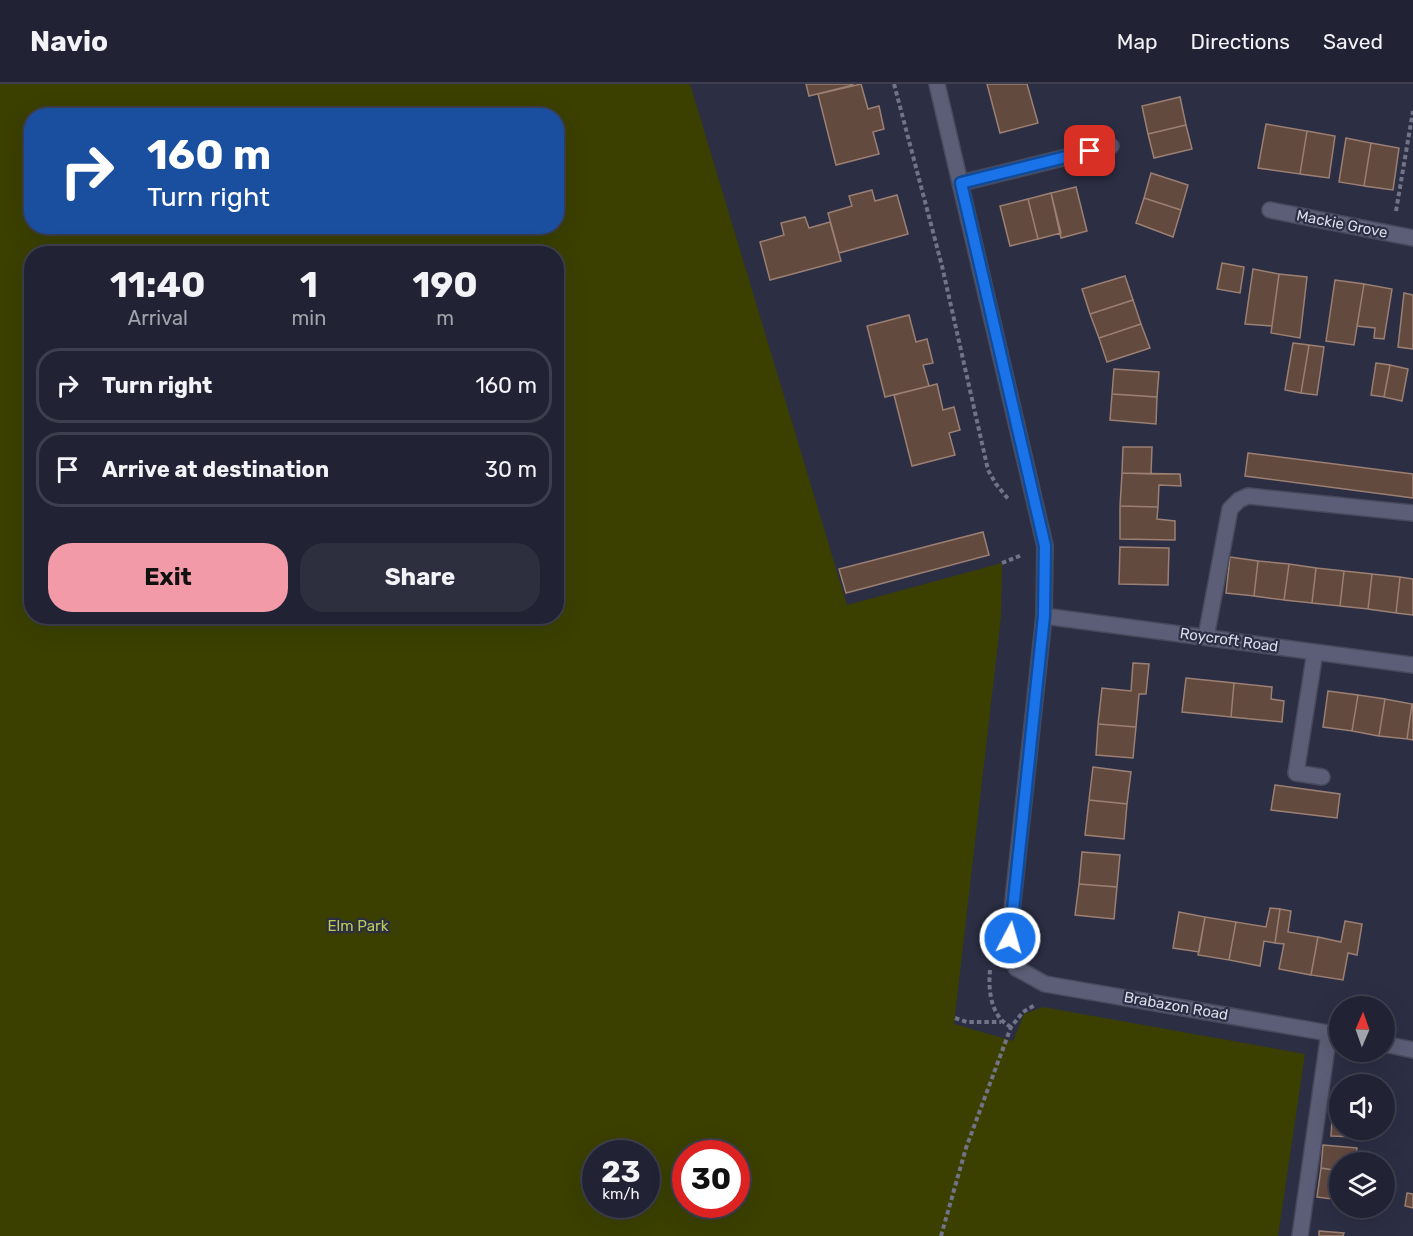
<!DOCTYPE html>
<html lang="en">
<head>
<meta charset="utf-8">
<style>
	:root { --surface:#212233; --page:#2d2f3f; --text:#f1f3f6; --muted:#a2a4ac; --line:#3e3f4e; --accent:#f39aa9 }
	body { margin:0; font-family:Rubik,sans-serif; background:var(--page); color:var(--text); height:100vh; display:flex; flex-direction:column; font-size:22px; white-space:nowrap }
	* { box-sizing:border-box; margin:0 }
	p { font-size:20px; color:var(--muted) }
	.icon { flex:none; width:33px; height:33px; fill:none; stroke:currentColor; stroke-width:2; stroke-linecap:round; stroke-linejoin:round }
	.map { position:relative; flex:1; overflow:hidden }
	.side { position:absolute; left:24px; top:162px; width:540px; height:378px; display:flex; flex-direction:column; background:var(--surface); border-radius:24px; box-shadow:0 6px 24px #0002,0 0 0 2px var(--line) }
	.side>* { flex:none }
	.banner { position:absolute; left:24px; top:24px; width:540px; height:126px; border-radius:24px; box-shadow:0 6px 24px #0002,0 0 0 2px var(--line); background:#1a4fa0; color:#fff; overflow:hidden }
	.needle { width:39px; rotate:2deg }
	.buttons { position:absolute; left:1329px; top:912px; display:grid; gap:12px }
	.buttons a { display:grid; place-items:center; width:66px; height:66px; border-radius:50%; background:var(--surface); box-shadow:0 6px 24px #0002,0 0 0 2px var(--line); font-size:30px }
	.speed { position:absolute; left:582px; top:1056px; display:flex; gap:12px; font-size:30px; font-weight:700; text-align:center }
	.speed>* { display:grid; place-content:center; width:78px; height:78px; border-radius:50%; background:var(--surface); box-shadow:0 6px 24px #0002,0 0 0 2px var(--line); line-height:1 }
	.speed small { font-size:15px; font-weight:400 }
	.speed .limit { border:9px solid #d22; background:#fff; color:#111 }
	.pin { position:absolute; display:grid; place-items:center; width:51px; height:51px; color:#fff; margin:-26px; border-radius:12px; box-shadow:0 3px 9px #0006 }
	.me { position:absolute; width:66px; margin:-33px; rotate:6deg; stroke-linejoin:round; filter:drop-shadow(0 0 4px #0008) }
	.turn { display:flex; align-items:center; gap:21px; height:126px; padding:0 24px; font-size:27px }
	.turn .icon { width:78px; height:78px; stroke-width:2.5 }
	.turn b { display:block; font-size:42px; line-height:51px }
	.eta { display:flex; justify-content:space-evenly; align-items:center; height:102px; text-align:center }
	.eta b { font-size:36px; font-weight:700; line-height:42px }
	.cta { display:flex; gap:12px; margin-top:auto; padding:12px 24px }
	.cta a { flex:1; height:69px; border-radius:24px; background:var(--accent); color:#111; font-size:24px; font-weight:700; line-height:69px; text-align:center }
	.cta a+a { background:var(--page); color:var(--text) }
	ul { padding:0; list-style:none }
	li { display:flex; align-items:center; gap:18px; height:75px; margin:0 12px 9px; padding:0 12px; border:3px solid var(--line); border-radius:24px }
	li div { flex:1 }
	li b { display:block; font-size:22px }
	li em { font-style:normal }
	header { display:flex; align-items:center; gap:36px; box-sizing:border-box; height:84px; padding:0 30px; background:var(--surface); border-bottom:2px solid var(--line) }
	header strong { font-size:28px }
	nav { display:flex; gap:33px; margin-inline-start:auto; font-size:21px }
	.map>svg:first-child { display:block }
	.green { fill:#3b4001; fill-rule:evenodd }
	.building { fill:#634a3f; stroke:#9b7f73; stroke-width:1.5 }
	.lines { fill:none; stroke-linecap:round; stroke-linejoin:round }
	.minor-casing { stroke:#48495c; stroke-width:18 }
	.path { stroke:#717386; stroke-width:4; stroke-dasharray:4.5 3; stroke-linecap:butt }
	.minor { stroke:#5b5e76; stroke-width:15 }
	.route-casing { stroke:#114b97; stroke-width:15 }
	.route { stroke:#1a73e8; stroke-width:10 }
	.labels { text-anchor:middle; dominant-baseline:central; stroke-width:4.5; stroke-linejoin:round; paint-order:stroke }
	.street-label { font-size:15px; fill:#dadceb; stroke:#2c2e44 }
	.park-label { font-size:15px; fill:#bdcb56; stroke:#2c2e44 }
</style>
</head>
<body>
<header>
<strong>Navio</strong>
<nav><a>Map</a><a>Directions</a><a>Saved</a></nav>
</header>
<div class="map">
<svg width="1413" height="1152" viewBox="0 0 1413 1152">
	<rect width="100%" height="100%" fill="#2c2e44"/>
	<path class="green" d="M 0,0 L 690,0 L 847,521 L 1002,479 L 1001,533 L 954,940 L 1013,957 L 1024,930 L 1043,923 L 1305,970 L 1278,1152 L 0,1152 ZM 32,32 L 556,32 L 556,142 L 32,142 ZM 32,170 L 556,170 L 556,532 L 32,532 ZM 596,1070 L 646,1070 L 646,1120 L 596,1120 ZM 686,1070 L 736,1070 L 736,1120 L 686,1120 Z"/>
	<path class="building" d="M 806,0 L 853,0 L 853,1 L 809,12 Z
		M 861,0 L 868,25 L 879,22 L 884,45 L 873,48 L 879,70 L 836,81 L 818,10 Z
		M 987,0 L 1027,0 L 1038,39 L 1000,49 Z
		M 1180,13 L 1186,41 L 1148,50 L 1142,22 Z
		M 1266,40 L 1307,47 L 1300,90 L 1258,84 Z
		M 1186,41 L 1192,65 L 1154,74 L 1148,50 Z
		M 1307,47 L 1335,52 L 1329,94 L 1300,90 Z
		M 1346,54 L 1371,59 L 1364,102 L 1339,98 Z
		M 1371,59 L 1399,64 L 1393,106 L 1364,102 Z
		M 1151,89 L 1188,101 L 1181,126 L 1144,114 Z
		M 1076,103 L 1087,147 L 1061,154 L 1051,109 Z
		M 872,106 L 875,117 L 897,111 L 908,150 L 839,169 L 828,129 L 852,122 L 849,112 Z
		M 1051,109 L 1061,149 L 1038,155 L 1028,115 Z
		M 1144,114 L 1181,126 L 1173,153 L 1136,139 Z
		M 1028,115 L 1038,155 L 1010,162 L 1000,122 Z
		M 805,133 L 809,144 L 830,138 L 841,177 L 770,196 L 760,158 L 784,151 L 781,139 Z
		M 1222,179 L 1244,183 L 1240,209 L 1217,205 Z
		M 1253,185 L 1279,190 L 1272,242 L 1245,240 Z
		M 1279,190 L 1307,193 L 1300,254 L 1271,249 Z
		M 1125,192 L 1133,216 L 1090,230 L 1082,205 Z
		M 1335,196 L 1364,200 L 1354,261 L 1326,257 Z
		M 1364,200 L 1392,205 L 1384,255 L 1374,254 L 1375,244 L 1357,242 Z
		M 1404,209 L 1413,211 L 1413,265 L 1398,263 Z
		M 1133,216 L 1141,240 L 1099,254 L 1090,230 Z
		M 909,231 L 916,258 L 927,255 L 933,279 L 923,281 L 929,302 L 885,313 L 867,242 Z
		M 1141,240 L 1150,264 L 1107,278 L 1099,254 Z
		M 1293,259 L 1309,261 L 1301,309 L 1285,306 Z
		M 1309,261 L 1324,263 L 1317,311 L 1301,309 Z
		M 1376,279 L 1390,281 L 1384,313 L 1371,311 Z
		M 1390,281 L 1408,285 L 1402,317 L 1384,313 Z
		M 1114,285 L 1159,288 L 1157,313 L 1112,310 Z
		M 937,300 L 943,326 L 954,323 L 960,346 L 949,349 L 955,371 L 912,382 L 894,311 Z
		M 1112,310 L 1157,313 L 1156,340 L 1110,336 Z
		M 1123,363 L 1152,363 L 1151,390 L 1122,389 Z
		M 1248,369 L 1413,390 L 1413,414 L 1245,392 Z
		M 1122,389 L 1180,390 L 1181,402 L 1159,401 L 1158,423 L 1120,422 Z
		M 1120,422 L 1158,423 L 1157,435 L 1175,437 L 1175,456 L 1120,455 Z
		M 983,448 L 989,471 L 846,509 L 839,485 Z
		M 1120,463 L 1169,464 L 1168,501 L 1119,500 Z
		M 1230,473 L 1258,477 L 1254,512 L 1226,509 Z
		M 1258,477 L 1289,480 L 1284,516 L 1254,512 Z
		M 1289,480 L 1316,484 L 1312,519 L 1284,516 Z
		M 1316,484 L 1344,487 L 1340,522 L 1312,519 Z
		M 1344,487 L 1372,490 L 1368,525 L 1340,522 Z
		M 1372,490 L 1400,493 L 1396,529 L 1368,525 Z
		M 1400,493 L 1413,495 L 1413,531 L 1396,529 Z
		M 1133,579 L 1149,580 L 1146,610 L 1139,610 L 1136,643 L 1098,640 L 1102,604 L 1131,607 Z
		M 1186,594 L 1234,599 L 1231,633 L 1182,628 Z
		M 1234,599 L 1272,603 L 1271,615 L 1284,617 L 1282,638 L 1231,633 Z
		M 1328,607 L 1358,611 L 1352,647 L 1323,643 Z
		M 1358,611 L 1385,615 L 1379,652 L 1352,647 Z
		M 1385,615 L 1412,620 L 1407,655 L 1379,652 Z
		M 1412,620 L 1413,620 L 1413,656 L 1407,655 Z
		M 1098,640 L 1136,643 L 1133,674 L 1096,671 Z
		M 1093,683 L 1131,688 L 1127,720 L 1089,716 Z
		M 1275,701 L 1340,710 L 1337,734 L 1271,726 Z
		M 1089,716 L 1127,720 L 1124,755 L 1085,751 Z
		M 1082,768 L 1120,771 L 1117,803 L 1079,800 Z
		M 1079,800 L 1117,803 L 1114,835 L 1075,831 Z
		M 1270,824 L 1280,825 L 1275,859 L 1264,857 L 1260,882 L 1229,876 L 1236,838 L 1266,843 Z
		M 1280,825 L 1291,827 L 1288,848 L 1318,853 L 1311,891 L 1279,885 L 1284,860 L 1275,859 Z
		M 1179,828 L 1205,833 L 1199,868 L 1173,864 Z
		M 1205,833 L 1236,838 L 1229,876 L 1198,871 Z
		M 1345,837 L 1362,840 L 1357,871 L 1348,869 L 1343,896 L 1311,891 L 1318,853 L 1341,858 Z
		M 1332,1036 L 1340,1037 L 1340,1046 L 1356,1046 L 1356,1053 L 1331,1052 Z
		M 1323,1061 L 1357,1064 L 1355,1078 L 1340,1078 L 1340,1087 L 1321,1084 Z
		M 1321,1084 L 1340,1087 L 1340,1116 L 1317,1113 Z
		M 1407,1109 L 1413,1110 L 1413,1124 L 1405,1122 Z
		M 1319,1147 L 1344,1149 L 1343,1152 L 1319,1152 Z"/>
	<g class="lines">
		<g class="minor-casing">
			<path id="minor" d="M 937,0 L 1045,462 L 1044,532 L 1009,854 L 1016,884 L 1045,900 L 1340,951
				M 961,99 L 1111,62
				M 1270,126 L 1413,154
				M 1044,532 L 1413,581
				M 1206,553 L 1230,425 L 1239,416 L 1248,412 L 1413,429
				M 1315,568 L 1296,689 L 1322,693
				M 1384,960 L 1413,966
				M 1300,1152 L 1329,949"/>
		</g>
		<path class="path" d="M 894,0 L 942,182 L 988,386 L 996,400 L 1009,416
			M 1396,127 L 1413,27
			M 1002,479 L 1022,471
			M 990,886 C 988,907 991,933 1011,943
			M 955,934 L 967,938 L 1001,938
			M 941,1152 L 966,1064 L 1011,943 L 1023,928 L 1035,921"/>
		<use href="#minor" class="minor"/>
	</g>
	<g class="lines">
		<g class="route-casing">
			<path id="route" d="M 1010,854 L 1044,532 L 1045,462 L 961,99 L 1090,67"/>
		</g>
		<use href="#route" class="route"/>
	</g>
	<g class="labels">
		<g class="street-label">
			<text transform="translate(1342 140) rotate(11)">Mackie Grove</text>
			<text transform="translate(1229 556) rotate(8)">Roycroft Road</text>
			<text transform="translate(1176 922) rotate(10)">Brabazon Road</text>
		</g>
		<g class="park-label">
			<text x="358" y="842">Elm Park</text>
		</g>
	</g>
</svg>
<div class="buttons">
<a><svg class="needle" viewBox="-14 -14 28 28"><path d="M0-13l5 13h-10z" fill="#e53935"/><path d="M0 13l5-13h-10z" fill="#a2a4ac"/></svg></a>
<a><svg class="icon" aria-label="sound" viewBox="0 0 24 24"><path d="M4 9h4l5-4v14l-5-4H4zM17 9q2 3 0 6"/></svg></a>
<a><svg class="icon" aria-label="layers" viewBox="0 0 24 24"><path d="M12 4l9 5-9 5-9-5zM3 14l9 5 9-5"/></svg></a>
</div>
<div class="speed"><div>23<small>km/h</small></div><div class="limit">30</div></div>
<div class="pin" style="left:1090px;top:67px;background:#d93025"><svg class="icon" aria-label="arrive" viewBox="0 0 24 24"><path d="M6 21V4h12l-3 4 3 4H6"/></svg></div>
<svg class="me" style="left:1010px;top:854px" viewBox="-20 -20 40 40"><circle r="17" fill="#1a73e8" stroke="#fff" stroke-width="3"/><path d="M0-11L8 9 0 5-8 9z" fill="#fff"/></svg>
<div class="banner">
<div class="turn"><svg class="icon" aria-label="right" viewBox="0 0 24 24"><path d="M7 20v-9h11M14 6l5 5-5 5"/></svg><div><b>160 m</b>Turn right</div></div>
</div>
<section class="side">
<div class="eta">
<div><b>11:40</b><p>Arrival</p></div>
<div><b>1</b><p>min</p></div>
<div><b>190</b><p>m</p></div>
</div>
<ul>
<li><svg class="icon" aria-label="right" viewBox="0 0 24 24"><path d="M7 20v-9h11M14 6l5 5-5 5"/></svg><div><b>Turn right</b></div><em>160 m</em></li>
<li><svg class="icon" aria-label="arrive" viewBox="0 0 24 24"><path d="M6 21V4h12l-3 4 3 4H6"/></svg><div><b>Arrive at destination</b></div><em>30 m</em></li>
</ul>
<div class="cta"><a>Exit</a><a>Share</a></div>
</section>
</div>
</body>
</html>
